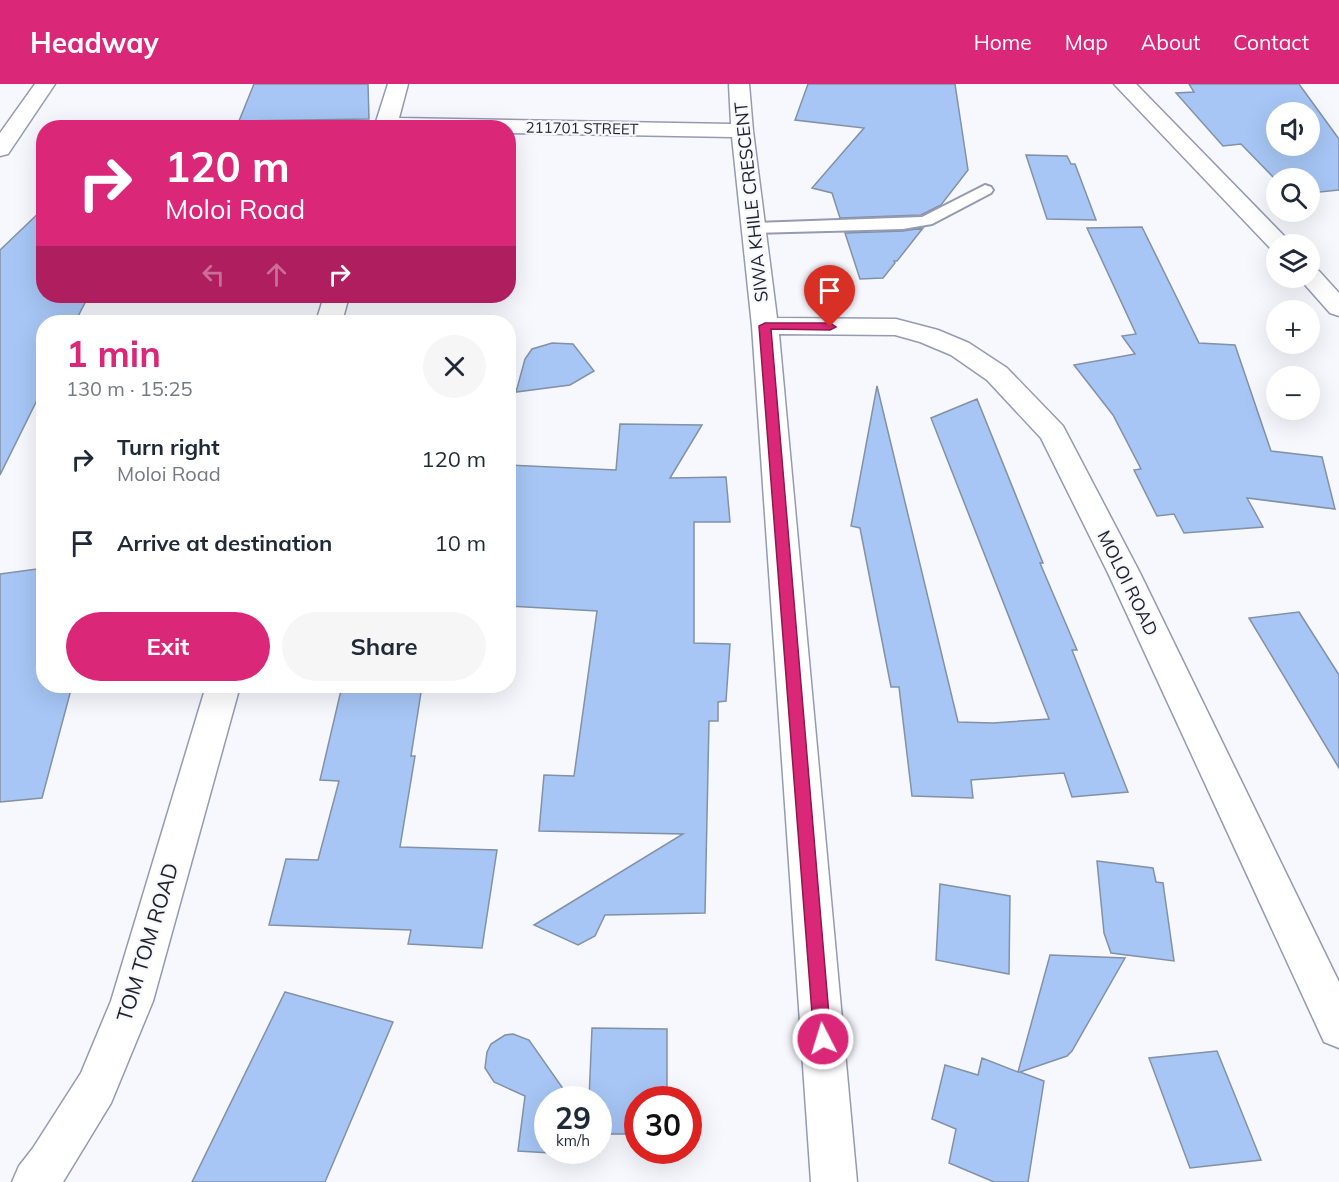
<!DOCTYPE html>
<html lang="en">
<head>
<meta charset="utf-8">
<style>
	:root { --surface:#fff; --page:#f6f6f7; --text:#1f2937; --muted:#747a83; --accent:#db2777 }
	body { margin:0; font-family:Mulish,sans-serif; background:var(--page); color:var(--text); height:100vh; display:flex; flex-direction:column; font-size:22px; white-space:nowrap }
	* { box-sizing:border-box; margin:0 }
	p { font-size:20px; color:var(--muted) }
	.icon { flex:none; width:33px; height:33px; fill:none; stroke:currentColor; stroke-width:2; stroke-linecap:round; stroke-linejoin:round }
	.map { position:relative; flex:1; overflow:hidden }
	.side { position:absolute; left:36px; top:231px; width:480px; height:378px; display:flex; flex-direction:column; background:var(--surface); border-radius:24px; box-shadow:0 6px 24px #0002 }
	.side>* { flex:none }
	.guide { position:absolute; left:36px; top:36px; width:480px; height:183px; border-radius:24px; box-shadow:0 6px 24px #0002; background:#db2777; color:#fff; overflow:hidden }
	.controls { position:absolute; left:1266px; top:18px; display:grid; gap:12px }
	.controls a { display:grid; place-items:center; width:54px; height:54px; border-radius:50%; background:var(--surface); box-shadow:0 6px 24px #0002; font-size:30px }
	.speed { position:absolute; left:534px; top:1002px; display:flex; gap:12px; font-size:30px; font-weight:700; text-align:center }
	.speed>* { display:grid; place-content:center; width:78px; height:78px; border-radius:50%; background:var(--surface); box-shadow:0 6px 24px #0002; line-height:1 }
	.speed small { font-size:15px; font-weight:400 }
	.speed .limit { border:9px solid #d22; background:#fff; color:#111 }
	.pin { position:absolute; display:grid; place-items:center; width:51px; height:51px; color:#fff; margin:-62px -26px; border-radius:50% 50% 50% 0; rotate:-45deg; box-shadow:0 0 6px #0007 }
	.pin .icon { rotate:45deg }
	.me { position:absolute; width:66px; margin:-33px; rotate:355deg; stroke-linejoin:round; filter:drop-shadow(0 0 4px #0008) }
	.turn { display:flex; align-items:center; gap:21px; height:126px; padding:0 30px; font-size:27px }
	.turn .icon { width:78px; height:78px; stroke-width:2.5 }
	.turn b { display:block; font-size:42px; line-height:51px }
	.lanes { display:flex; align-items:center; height:57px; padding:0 30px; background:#0003; justify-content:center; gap:30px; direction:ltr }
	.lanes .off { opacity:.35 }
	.round { display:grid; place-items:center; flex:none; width:63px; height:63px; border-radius:32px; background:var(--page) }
	.overview { display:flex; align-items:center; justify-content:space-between; height:102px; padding:0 30px }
	h1 { font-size:36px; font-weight:700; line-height:45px; color:var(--accent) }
	.button { display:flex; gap:12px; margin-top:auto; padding:12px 30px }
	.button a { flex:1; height:69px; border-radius:36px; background:var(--accent); color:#fff; font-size:24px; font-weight:700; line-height:69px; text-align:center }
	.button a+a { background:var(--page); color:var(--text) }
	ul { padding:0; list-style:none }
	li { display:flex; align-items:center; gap:18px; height:84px; padding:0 30px }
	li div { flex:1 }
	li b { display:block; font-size:22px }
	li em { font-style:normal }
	header { display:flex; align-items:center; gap:36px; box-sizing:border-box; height:84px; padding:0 30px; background:var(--accent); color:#fff }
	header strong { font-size:28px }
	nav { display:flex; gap:33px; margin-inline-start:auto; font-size:21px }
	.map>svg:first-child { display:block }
	.building { fill:#a7c6f5; stroke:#8291a6; stroke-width:1.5; fill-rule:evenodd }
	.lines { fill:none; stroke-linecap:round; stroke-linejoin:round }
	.service-casing { stroke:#959ab3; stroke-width:4 }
	.minor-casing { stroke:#959ab3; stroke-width:3 }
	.tertiary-casing { stroke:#959ab3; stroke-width:3 }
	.service { fill:#fff; fill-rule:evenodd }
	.minor { fill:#fff; fill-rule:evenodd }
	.tertiary { fill:#fff; fill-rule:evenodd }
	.route { fill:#db2777; stroke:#8e194d; stroke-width:1.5 }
	.labels { text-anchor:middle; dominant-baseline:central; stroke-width:4.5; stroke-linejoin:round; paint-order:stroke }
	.far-street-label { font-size:15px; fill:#1f212b; stroke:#f7f8fe }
	.street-label { font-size:18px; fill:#1f212b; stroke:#f7f8fe }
	.near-street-label { font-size:21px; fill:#1f212b; stroke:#f7f8fe }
</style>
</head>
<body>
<header>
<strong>Headway</strong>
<nav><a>Home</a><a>Map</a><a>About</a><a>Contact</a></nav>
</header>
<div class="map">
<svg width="1339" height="1098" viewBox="0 0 1339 1098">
	<rect width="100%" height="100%" fill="#f7f8fe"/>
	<path class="building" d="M 254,0 L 368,0 L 369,35 L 239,37 Z
		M 808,0 L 955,0 L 968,86 L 941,121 L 921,131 L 840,134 L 832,109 L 812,104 L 864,44 L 795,36 Z
		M 1189,0 L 1299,0 L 1339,55 L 1339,106 L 1310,109 L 1310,94 L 1276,96 L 1241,60 L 1223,62 L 1176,9 L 1194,8 ZM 1276,28 L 1310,28 L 1310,62 L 1276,62 Z
		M 1026,71 L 1067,72 L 1071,80 L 1075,80 L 1096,136 L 1047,135 Z
		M 44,124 L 44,212 L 56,212 L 54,215 L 87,215 L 75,238 L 44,238 L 44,302 L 0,391 L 0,166 Z
		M 1142,143 L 1199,259 L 1235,261 L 1271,367 L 1322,373 L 1335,425 L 1247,414 L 1263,443 L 1184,449 L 1174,430 L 1157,432 L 1134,386 L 1141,385 L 1113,331 L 1074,281 L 1135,270 L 1122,252 L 1136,250 L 1087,144 Z
		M 923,144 L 897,177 L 894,177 L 895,179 L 883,194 L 860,195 L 845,149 L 903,147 Z
		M 552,259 L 573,260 L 594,287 L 570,301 L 516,308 L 525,275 L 532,265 Z
		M 877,302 L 958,638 L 993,639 L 1049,635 L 931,334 L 977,315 L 1043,479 L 1040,479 L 1077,566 L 1072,566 L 1128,708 L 1072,713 L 1064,689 L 971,696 L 973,714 L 912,712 L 899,603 L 891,603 L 860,444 L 851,442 Z
		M 620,340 L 702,341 L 670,394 L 726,393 L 730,438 L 694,438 L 694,559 L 730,560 L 726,617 L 718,618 L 718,637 L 709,637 L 705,829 L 605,831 L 595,852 L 578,861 L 534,841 L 683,750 L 539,747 L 544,691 L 574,692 L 597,527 L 508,522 L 508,381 L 616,386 Z
		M 44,484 L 44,602 L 72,602 L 42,714 L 0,718 L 0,490 Z
		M 1299,528 L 1339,591 L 1339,684 L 1249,534 Z
		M 342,602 L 422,602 L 411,672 L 415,672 L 400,763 L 497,766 L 482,864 L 408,860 L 411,846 L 269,841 L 286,775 L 318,776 L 339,697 L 320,696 Z
		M 1097,777 L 1153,784 L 1156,798 L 1163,799 L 1174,877 L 1111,869 L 1104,849 Z
		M 940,800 L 1010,812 L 1009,890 L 936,876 Z
		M 1050,871 L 1125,874 L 1072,967 L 1067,972 L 1020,988 L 1044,997 L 1028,1098 L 994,1098 L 949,1079 L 956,1045 L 932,1035 L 945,981 L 978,991 L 982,974 L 1018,988 Z
		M 285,908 L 393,938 L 325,1098 L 192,1098 Z
		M 592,944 L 667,945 L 667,1016 L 638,1016 L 638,1050 L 598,1050 L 598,1016 L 589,1016 Z
		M 513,950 L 529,956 L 571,1016 L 548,1016 L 548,1066 L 567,1066 L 567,1070 L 518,1067 L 525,1012 L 494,998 L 485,984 L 487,968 L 491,960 L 505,951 Z
		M 1217,967 L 1261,1076 L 1190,1084 L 1149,974 Z"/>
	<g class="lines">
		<g class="service-casing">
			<path id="service" d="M 985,101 L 991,103 L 993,106 L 991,109 L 932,140 L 903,145 L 753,149 L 745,144 L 753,139 L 922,133 Z"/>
		</g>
		<g class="minor-casing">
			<path id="minor" d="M 35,0 L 55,0 L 8,70 L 0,72 L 0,49 Z
				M 388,0 L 408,0 L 399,34 L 731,40 L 729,0 L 749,0 L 753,47 L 777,234 L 896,235 L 938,246 L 969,259 L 1007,284 L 1063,342 L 1140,489 L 1339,898 L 1339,964 L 1324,958 L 1108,489 L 1041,354 L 987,296 L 951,271 L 920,258 L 895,251 L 779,250 L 857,1098 L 811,1098 L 752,242 L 732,53 L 508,49 L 508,44 L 374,44 Z
				M 324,212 L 349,212 L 342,238 L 316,238 Z
				M 206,602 L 240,602 L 153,917 L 111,1019 L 63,1098 L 12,1098 L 19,1082 L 33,1064 L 81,989 L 111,917 Z"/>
		</g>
		<g class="tertiary-casing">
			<path id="tertiary" d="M 1114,0 L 1136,0 L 1292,160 L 1276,160 L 1276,166 L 1271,165 Z
				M 1310,185 L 1319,187 L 1339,209 L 1339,232 L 1330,229 L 1299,194 L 1310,194 Z"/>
		</g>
		<use href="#service" class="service"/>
		<use href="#minor" class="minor"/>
		<use href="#tertiary" class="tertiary"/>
	</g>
	<path class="route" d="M 765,239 L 830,239 L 836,243 L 830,246 L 771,245 L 831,955 L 829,961 L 823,964 L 816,961 L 814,955 L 759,242 Z"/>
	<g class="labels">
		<g class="far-street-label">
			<text transform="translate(582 44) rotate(1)">211701 STREET</text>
		</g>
		<g class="street-label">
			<text transform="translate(751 118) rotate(-96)">SIWA KHILE CRESCENT</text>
			<text transform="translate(1128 499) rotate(64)">MOLOI ROAD</text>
		</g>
		<g class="near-street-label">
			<text transform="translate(147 858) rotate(-73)">TOM TOM ROAD</text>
		</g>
	</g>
</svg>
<div class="controls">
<a><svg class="icon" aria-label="sound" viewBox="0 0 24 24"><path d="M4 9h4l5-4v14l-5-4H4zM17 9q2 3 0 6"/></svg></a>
<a><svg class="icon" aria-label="search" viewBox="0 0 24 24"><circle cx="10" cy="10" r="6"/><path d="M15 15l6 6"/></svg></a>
<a><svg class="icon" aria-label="layers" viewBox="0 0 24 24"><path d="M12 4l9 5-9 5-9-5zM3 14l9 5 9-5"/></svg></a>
<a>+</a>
<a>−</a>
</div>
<div class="speed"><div>29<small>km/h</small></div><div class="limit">30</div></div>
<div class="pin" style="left:830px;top:243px;background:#d93025"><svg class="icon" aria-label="arrive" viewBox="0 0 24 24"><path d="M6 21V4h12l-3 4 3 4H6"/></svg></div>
<svg class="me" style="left:823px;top:955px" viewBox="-20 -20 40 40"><circle r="17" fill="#db2777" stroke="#fff" stroke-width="3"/><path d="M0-11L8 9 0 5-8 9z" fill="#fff"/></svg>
<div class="guide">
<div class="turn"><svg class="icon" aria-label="right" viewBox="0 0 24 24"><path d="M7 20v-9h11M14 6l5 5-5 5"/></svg><div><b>120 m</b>Moloi Road</div></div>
<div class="lanes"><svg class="icon off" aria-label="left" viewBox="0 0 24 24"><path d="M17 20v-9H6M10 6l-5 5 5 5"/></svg><svg class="icon off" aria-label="ahead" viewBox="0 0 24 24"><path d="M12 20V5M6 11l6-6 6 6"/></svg><svg class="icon" aria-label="right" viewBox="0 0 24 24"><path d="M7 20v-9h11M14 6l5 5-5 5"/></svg></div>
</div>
<section class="side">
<div class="overview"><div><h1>1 min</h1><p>130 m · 15:25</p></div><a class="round"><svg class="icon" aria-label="close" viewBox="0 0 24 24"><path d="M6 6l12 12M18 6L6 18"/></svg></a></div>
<ul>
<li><svg class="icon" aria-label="right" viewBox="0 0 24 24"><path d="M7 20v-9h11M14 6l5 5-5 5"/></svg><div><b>Turn right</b><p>Moloi Road</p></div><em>120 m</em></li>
<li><svg class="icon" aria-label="arrive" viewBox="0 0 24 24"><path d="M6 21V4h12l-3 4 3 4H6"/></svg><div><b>Arrive at destination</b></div><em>10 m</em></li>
</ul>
<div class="button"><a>Exit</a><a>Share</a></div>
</section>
</div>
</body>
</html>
